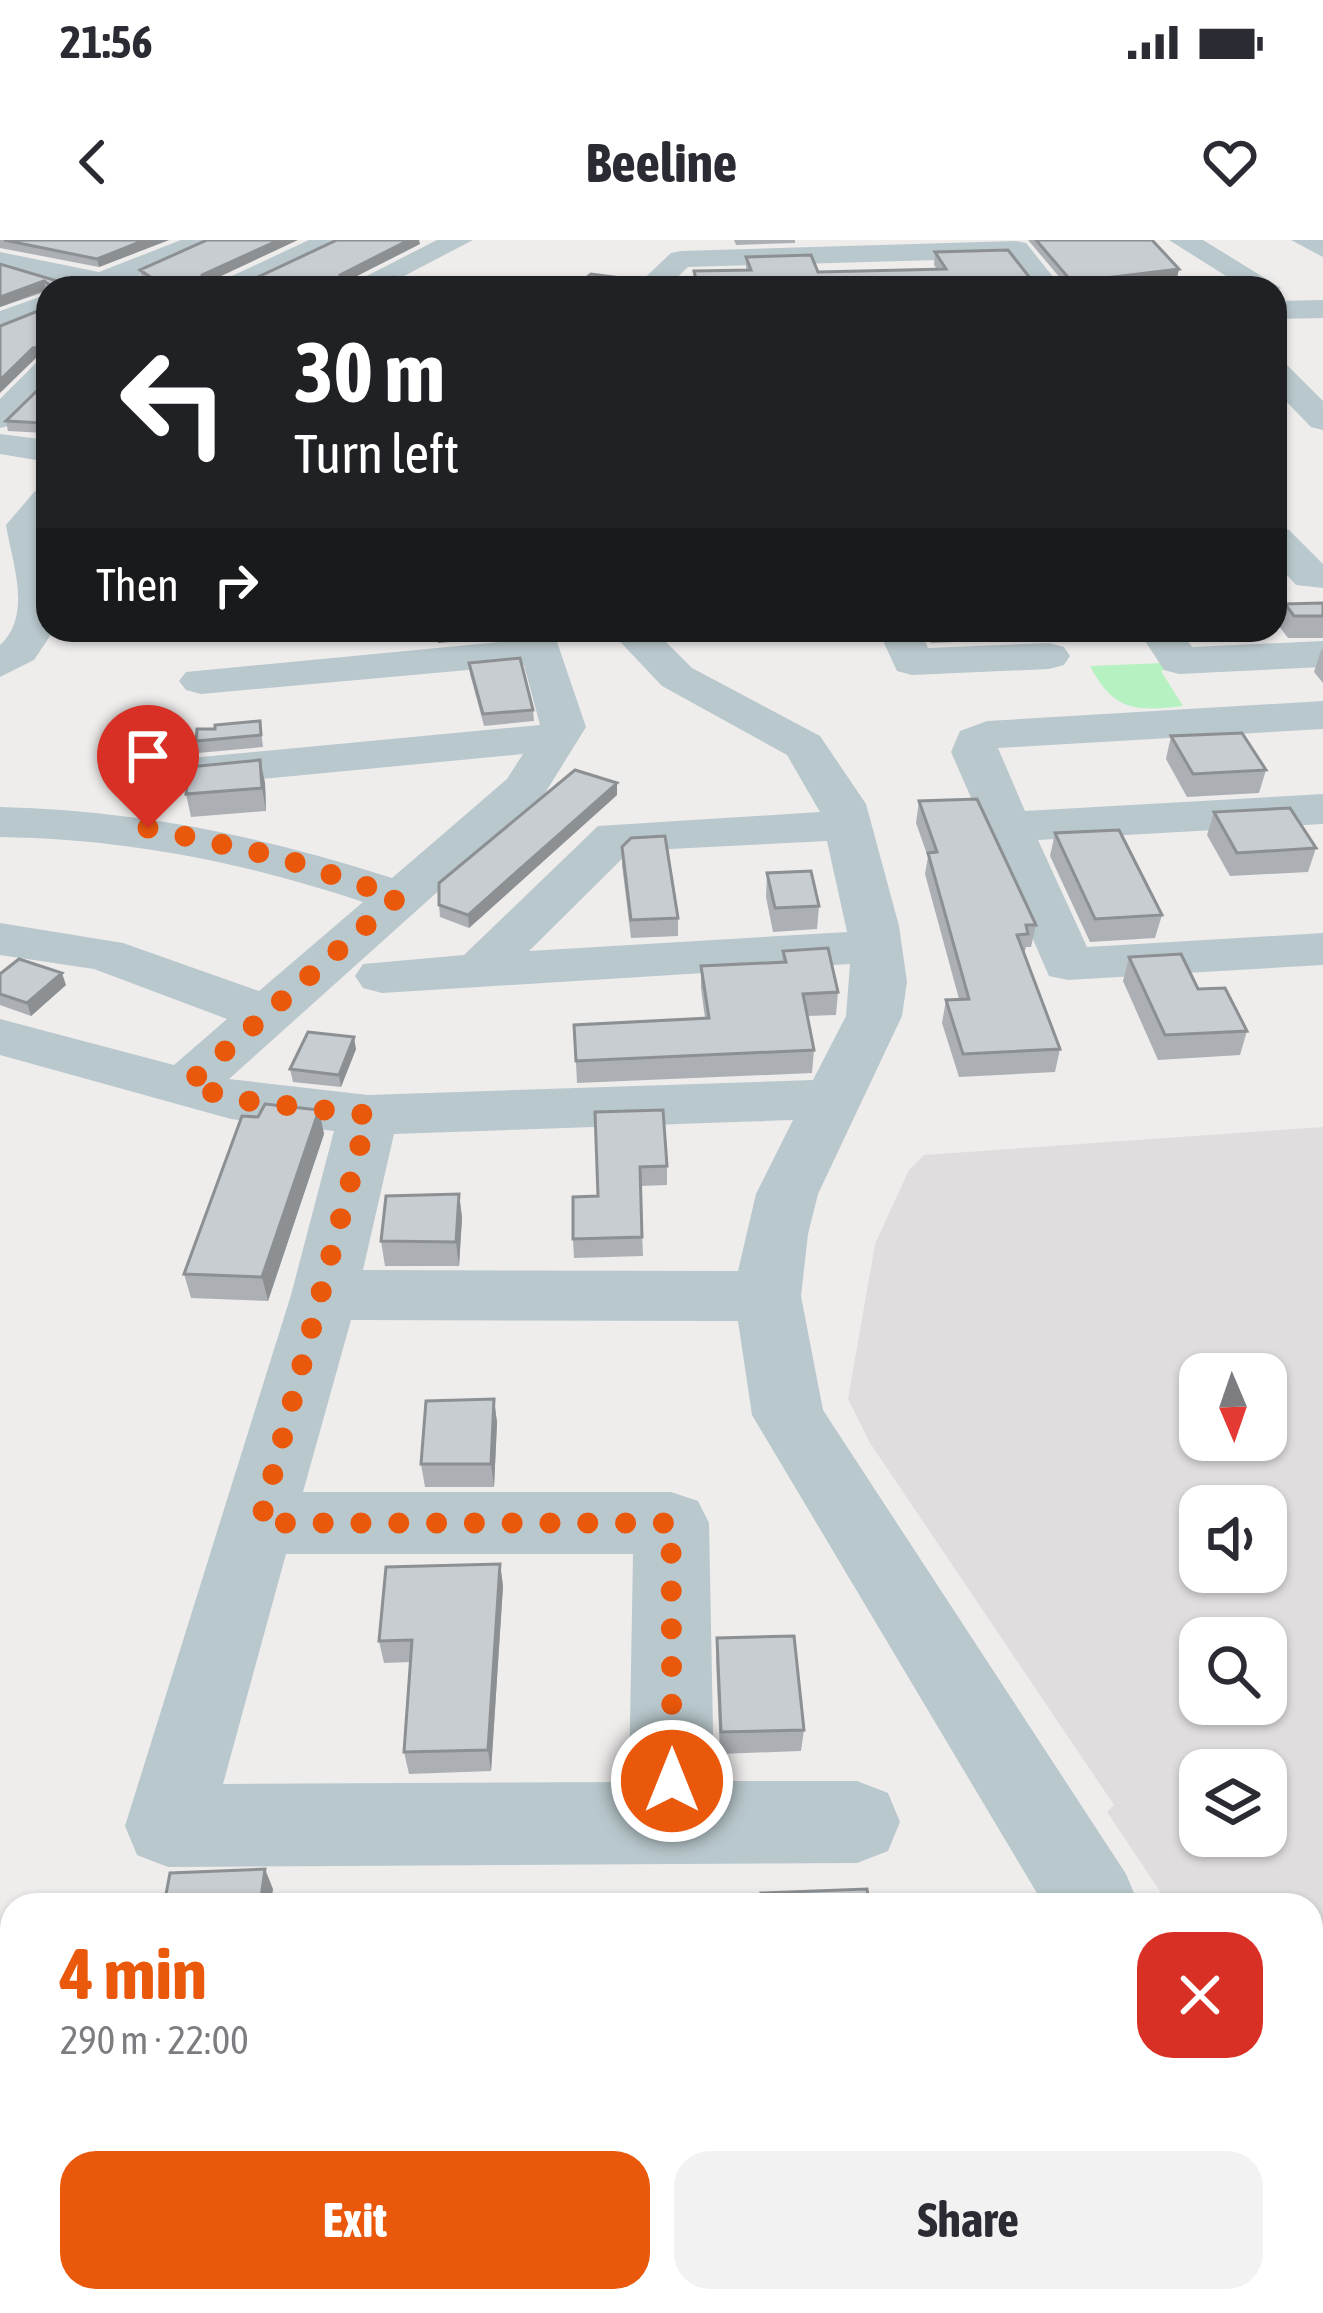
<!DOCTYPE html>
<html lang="en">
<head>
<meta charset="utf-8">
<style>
	:root { --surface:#fff; --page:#f2f2f3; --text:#2b2b33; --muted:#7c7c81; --accent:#ea580c }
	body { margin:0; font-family:"Asap Condensed",sans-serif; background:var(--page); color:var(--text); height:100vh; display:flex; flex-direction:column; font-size:45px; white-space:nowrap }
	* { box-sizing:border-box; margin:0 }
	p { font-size:39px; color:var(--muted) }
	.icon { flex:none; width:66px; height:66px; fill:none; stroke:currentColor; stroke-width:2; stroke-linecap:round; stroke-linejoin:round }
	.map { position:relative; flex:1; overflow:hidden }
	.panel { position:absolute; left:0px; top:1653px; width:1323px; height:420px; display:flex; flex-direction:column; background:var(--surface); border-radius:36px 36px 0 0; box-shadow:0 3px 9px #0004 }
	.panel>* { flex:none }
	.banner { position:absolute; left:36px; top:36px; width:1251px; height:366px; border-radius:36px; box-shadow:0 3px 9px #0004; background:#202124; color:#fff; overflow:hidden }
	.needle { width:78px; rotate:178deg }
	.buttons { position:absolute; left:1179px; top:1113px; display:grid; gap:24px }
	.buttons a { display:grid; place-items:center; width:108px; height:108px; border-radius:24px; background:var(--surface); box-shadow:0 3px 9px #0004; font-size:60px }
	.pin { position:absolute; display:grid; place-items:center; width:102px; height:102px; color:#fff; margin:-123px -51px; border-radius:50% 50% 50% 0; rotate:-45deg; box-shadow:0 0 12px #0007 }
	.pin .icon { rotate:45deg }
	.me { position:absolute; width:132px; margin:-66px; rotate:0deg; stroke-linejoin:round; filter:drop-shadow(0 0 9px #0008) }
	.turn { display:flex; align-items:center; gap:42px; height:252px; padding:0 60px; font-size:54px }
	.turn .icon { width:156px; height:156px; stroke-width:2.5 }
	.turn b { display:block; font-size:84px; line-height:102px }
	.then { display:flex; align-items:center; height:114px; padding:0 60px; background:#0003; gap:24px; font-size:45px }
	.round { display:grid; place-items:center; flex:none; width:126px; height:126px; border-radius:36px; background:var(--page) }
	.headline { display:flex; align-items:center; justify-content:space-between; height:204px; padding:0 60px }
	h1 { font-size:72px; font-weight:700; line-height:90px; color:var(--accent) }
	.cta { display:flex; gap:24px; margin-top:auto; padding:24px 60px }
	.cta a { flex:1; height:138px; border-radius:36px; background:var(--accent); color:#fff; font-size:48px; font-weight:700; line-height:138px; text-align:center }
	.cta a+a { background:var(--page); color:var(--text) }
	.status { display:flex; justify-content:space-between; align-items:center; height:84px; padding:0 60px; background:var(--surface); direction:ltr }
	.status svg { height:33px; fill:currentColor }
	header { display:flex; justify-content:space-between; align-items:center; height:156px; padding:0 60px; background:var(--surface); font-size:54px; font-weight:700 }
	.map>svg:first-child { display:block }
	.education { fill:#e0dddf; fill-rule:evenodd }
	.green { fill:#b6f1c1 }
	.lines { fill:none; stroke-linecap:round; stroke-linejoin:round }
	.minor { fill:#b9c8cd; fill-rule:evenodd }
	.wall { fill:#acb0b5 }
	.shaded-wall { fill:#8c9093 }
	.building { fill:#c8cdd2; stroke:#8c9093; stroke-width:3 }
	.route { stroke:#ea580c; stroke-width:21; stroke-dasharray:0 37.8 }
</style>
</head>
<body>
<div class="status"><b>21:56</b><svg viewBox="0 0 49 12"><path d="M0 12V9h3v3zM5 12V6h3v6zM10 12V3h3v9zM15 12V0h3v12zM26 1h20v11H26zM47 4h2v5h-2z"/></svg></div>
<header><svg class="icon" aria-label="back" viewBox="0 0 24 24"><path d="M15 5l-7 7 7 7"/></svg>Beeline<svg class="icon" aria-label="heart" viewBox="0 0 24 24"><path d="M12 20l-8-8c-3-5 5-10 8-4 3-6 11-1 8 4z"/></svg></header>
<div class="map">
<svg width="1323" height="2073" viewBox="0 0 1323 2073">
	<rect width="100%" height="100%" fill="#efecec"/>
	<path class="education" d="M 1323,887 L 1323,1897 L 1311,1879 L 1311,1665 L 1169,1665 L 1107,1572 L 1114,1565 L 870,1203 L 848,1159 L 875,1004 L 909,930 L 924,915 ZM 1200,1134 L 1266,1134 L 1266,1200 L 1200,1200 ZM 1200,1266 L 1266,1266 L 1266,1332 L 1200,1332 ZM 1200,1398 L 1266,1398 L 1266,1464 L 1200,1464 ZM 1200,1530 L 1266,1530 L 1266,1596 L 1200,1596 Z"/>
	<path class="green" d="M 1163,423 L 1169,429 L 1161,431 L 1183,466 C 1134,472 1113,470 1090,426 Z
		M 0,1770 L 12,1782 L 12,1884 L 0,1901 Z"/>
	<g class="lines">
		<path class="minor" d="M 181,0 L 220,0 L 132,39 L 149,48 L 69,48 L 72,44 L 0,28 L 0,12 L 99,32 Z
			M 309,0 L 346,0 L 245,48 L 206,48 Z
			M 437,0 L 473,0 L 381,48 L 343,48 Z
			M 1169,0 L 1203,0 L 1281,48 L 1275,54 L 1275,48 L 1245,48 Z
			M 1291,0 L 1323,0 L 1323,17 Z
			M 1016,1 L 1026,3 L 1062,48 L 1032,48 L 1008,18 L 688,27 L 666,48 L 634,48 L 671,13 L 681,11 Z
			M 48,54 L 48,73 L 0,91 L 0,71 Z
			M 1323,60 L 1323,78 L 1275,79 L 1275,61 Z
			M 48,119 L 48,148 L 12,185 L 0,188 L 0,159 L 37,122 Z
			M 1275,121 L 1286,124 L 1323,161 L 1323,190 L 1311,187 L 1275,150 Z
			M 0,194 L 48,200 L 48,222 L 0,214 Z
			M 48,248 L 48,390 L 54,390 L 34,420 L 0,437 L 0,405 C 33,375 12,323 6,285 L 35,251 Z
			M 1275,286 L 1289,290 L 1323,324 L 1323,348 L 1296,345 L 1275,322 Z
			M 609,390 L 654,390 L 692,428 L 820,496 L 866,564 L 899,686 L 907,742 L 902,776 L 818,954 L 808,994 L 801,1056 L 823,1170 L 1126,1634 L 1139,1665 L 1044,1665 L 752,1175 L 738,1081 L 351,1080 L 303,1252 L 671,1252 L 698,1261 L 709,1283 L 714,1541 L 857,1541 L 888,1553 L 900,1582 L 888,1611 L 857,1623 L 168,1627 L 137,1615 L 125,1586 L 291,1055 L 334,891 L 231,879 L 0,815 L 0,779 L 174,825 L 227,779 L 94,729 L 0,715 L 0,683 L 123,703 L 259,751 L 363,662 C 243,622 127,599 0,597 L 0,567 C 136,570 263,596 392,638 L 507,539 L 523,514 L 169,548 L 152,544 L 145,534 L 152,524 L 169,520 L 540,485 L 524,425 L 201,454 L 186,450 L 179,441 L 186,432 L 542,398 L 557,402 L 586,487 L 542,558 L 229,839 L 368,855 L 813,840 L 846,776 L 850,724 L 382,753 L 363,748 L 355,736 L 363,724 L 464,715 L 598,586 L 820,572 L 787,515 L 662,446 ZM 827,601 L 847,692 L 529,711 L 630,611 ZM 793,880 L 756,954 L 738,1031 L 363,1030 L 394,894 ZM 286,1314 L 633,1314 L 629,1542 L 223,1544 Z
			M 878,390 L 920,390 L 928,408 L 1049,403 L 1064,407 L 1070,416 L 1064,425 L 1049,429 L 912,435 L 897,431 Z
			M 1138,390 L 1180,390 L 1192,407 L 1323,401 L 1323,427 L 1179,434 L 1164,430 Z
			M 1323,461 L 1323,489 L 998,508 L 1025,571 L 1323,554 L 1323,584 L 1038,600 L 1087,707 L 1323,693 L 1323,725 L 1068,740 L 1049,736 L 951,512 L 960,491 L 987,481 Z
			M 1311,1962 L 1323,1967 L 1323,2073 L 1288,2073 L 1281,2061 L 1311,2061 Z"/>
	</g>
	<path class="wall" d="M 0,0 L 169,0 L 99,27 L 0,8 Z
		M 734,0 L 795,0 L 795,3 L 736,5 Z
		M 1028,0 L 1152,0 L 1177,38 L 1095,48 L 1064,48 L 1065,44 L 1061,40 L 1060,48 L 573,48 L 695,47 L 694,31 L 746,30 L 746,17 L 818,32 L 937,29 L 934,25 L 935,12 L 1030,38 L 1061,39 Z
		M 420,4 L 345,42 L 436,48 L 48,48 L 48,51 L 0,67 L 0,24 L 67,44 L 148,43 L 142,39 L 140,30 L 208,42 L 245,43 Z
		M 48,140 L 45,193 L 8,191 L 6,181 Z
		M 1323,363 L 1323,398 L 1288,398 L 1279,386 L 1285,364 Z
		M 923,390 L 1004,390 L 1002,400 L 931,403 Z
		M 1323,409 L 1323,443 L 1314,432 L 1321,410 Z
		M 469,423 L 533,470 L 534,481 L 484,486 L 470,434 Z
		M 260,481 L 263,507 L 198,513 L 196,501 L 215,489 Z
		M 1171,496 L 1266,530 L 1259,553 L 1187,557 L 1166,519 Z
		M 260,520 L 265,543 L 266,571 L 191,577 L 186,554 Z
		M 617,555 L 469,688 L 440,677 L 439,665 Z
		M 919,561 L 1036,685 L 1031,707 L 1026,707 L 1024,715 L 1060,809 L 1055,832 L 959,837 L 942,783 L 946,760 L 959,759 L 925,634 L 928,617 L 916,583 Z
		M 1214,572 L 1316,608 L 1308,632 L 1230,636 L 1207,595 Z
		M 1055,593 L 1162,675 L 1155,698 L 1090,702 L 1050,616 Z
		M 622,607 L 678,678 L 678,696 L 631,698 L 622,625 Z
		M 767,633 L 819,666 L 817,689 L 773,692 L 766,657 Z
		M 783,711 L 838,752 L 836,775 L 807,776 L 814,810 L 812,833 L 577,843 L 574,785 L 705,778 L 701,748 L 701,726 L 782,722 Z
		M 1129,717 L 1198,749 L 1247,791 L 1240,815 L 1158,820 L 1123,741 Z
		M 0,734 L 66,745 L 31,776 L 0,765 Z
		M 356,809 L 341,847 L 293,842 L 290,829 Z
		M 319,870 L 324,894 L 268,1061 L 191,1058 L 184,1034 Z
		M 595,872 L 667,926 L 667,945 L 640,946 L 643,1016 L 574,1018 L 573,999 L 598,956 Z
		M 459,954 L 462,978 L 459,1026 L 385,1026 L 381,1001 Z
		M 494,1159 L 497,1183 L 494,1247 L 425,1247 L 421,1224 Z
		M 500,1324 L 503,1346 L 491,1531 L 409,1534 L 404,1512 L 411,1422 L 384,1423 L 379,1401 Z
		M 717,1398 L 804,1490 L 801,1511 L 720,1514 L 716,1420 Z"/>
	<path class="shaded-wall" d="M 145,0 L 169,0 L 99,27 L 97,19 Z
		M 279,0 L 298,0 L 204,44 L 201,42 L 202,35 Z
		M 409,0 L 419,0 L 420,4 L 341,44 L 338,42 L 340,35 Z
		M 1179,29 L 1177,38 L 1095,48 L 1064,48 L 1065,43 Z
		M 1061,39 L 1060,48 L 1047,48 L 1048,41 Z
		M 44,41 L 46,50 L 0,67 L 0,57 Z
		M 48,106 L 48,116 L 36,118 L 0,153 L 0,140 L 33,108 Z
		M 461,390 L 542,390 L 542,394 L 438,403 L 437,392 Z
		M 260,520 L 265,543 L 266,571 L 262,548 Z
		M 617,543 L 617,555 L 469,688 L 468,675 Z
		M 62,733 L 66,745 L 31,776 L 27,763 Z
		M 354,797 L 356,809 L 341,847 L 339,835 Z
		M 319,870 L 324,894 L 268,1061 L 262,1037 Z
		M 459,954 L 462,978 L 459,1026 L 456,1002 Z
		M 494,1159 L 497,1183 L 494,1247 L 491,1224 Z
		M 500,1324 L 503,1346 L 491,1531 L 488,1510 Z
		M 265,1629 L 273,1649 L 271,1665 L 260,1665 Z"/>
	<path class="building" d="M 4,0 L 145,0 L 97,19 Z
		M 207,0 L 279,0 L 202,35 L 201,42 L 245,43 L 337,0 L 409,0 L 340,35 L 338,42 L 380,44 L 394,37 L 436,48 L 50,48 L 50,45 L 44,41 L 0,57 L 0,24 L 67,44 L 147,44 L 152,38 L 140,30 Z
		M 1036,0 L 1152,0 L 1179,29 L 1065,43 L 1067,36 Z
		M 1008,10 L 1030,38 L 1061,39 L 1048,41 L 1049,48 L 573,48 L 591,34 L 698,48 L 694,31 L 751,30 L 746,17 L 811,15 L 818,32 L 946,29 L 935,12 Z
		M 48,67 L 48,106 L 33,108 L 0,140 L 0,86 Z
		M 48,140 L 48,178 L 43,183 L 6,181 Z
		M 1323,363 L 1323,376 L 1294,376 L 1285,364 Z
		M 520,418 L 533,470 L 483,474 L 469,423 Z
		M 260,481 L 261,495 L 196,501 L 197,489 L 215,489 L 215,485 Z
		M 1242,493 L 1266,530 L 1193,534 L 1171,496 Z
		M 260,520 L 262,548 L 186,554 L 189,527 Z
		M 575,530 L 617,543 L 468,675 L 439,665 L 439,643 Z
		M 977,559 L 1036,685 L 1026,685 L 1028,694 L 1017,695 L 1060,809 L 963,814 L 946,760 L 969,759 L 928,613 L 937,612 L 919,561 Z
		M 1290,568 L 1316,608 L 1237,613 L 1214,572 Z
		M 1119,590 L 1162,675 L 1095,679 L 1055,593 Z
		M 665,596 L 678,678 L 631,680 L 622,607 L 631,598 Z
		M 811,631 L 819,666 L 775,668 L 767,633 Z
		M 828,708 L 838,752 L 803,754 L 814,810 L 576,821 L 574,785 L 709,778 L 701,726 L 786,722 L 783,711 Z
		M 1181,714 L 1198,749 L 1225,748 L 1247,791 L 1165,795 L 1129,717 Z
		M 19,719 L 62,733 L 27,763 L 0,754 L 0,734 Z
		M 308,792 L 354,797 L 339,835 L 290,829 Z
		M 265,864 L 319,870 L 262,1037 L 184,1034 L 242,876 L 258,877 Z
		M 663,870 L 667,926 L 640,927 L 642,997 L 573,999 L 573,957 L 598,956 L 595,872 Z
		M 459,954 L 456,1002 L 381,1001 L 386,956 Z
		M 494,1159 L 491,1224 L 421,1224 L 426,1161 Z
		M 500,1324 L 488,1510 L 404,1512 L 412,1400 L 379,1401 L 386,1327 Z
		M 794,1396 L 804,1490 L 721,1492 L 717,1398 Z
		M 265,1629 L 260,1665 L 164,1665 L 170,1633 Z
		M 867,1649 L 869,1665 L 762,1665 L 761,1653 Z
		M 616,1655 L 616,1665 L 521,1665 L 521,1658 Z"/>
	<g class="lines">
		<path class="route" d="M 148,588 L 279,617 L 398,657 L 188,844 L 231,859 L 368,875 L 260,1283 L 671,1283 L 672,1541"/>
	</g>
</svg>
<div class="buttons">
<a><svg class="needle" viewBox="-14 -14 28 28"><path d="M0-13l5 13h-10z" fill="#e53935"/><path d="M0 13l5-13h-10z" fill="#7c7c81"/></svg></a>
<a><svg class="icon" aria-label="sound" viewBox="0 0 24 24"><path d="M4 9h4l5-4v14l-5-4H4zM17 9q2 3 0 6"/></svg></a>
<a><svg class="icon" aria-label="search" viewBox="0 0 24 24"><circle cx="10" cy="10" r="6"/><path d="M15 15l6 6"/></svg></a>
<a><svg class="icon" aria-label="layers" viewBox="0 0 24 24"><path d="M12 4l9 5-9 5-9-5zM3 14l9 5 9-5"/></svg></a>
</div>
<div class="pin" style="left:148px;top:588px;background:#d93025"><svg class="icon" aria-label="arrive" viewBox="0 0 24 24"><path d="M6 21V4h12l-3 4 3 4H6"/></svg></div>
<svg class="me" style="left:672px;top:1541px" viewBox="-20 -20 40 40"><circle r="17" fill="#ea580c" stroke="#fff" stroke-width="3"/><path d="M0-11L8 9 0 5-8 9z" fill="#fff"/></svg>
<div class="banner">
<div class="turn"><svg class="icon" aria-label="left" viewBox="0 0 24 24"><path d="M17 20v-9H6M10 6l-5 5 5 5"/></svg><div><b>30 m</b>Turn left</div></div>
<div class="then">Then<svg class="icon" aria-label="right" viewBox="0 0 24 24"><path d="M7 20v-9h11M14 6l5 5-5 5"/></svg></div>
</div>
<section class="panel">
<div class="headline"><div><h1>4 min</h1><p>290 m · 22:00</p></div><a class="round" style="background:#d93025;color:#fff"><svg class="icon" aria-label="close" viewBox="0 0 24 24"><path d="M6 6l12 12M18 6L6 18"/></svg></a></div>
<div class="cta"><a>Exit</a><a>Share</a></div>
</section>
</div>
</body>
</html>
